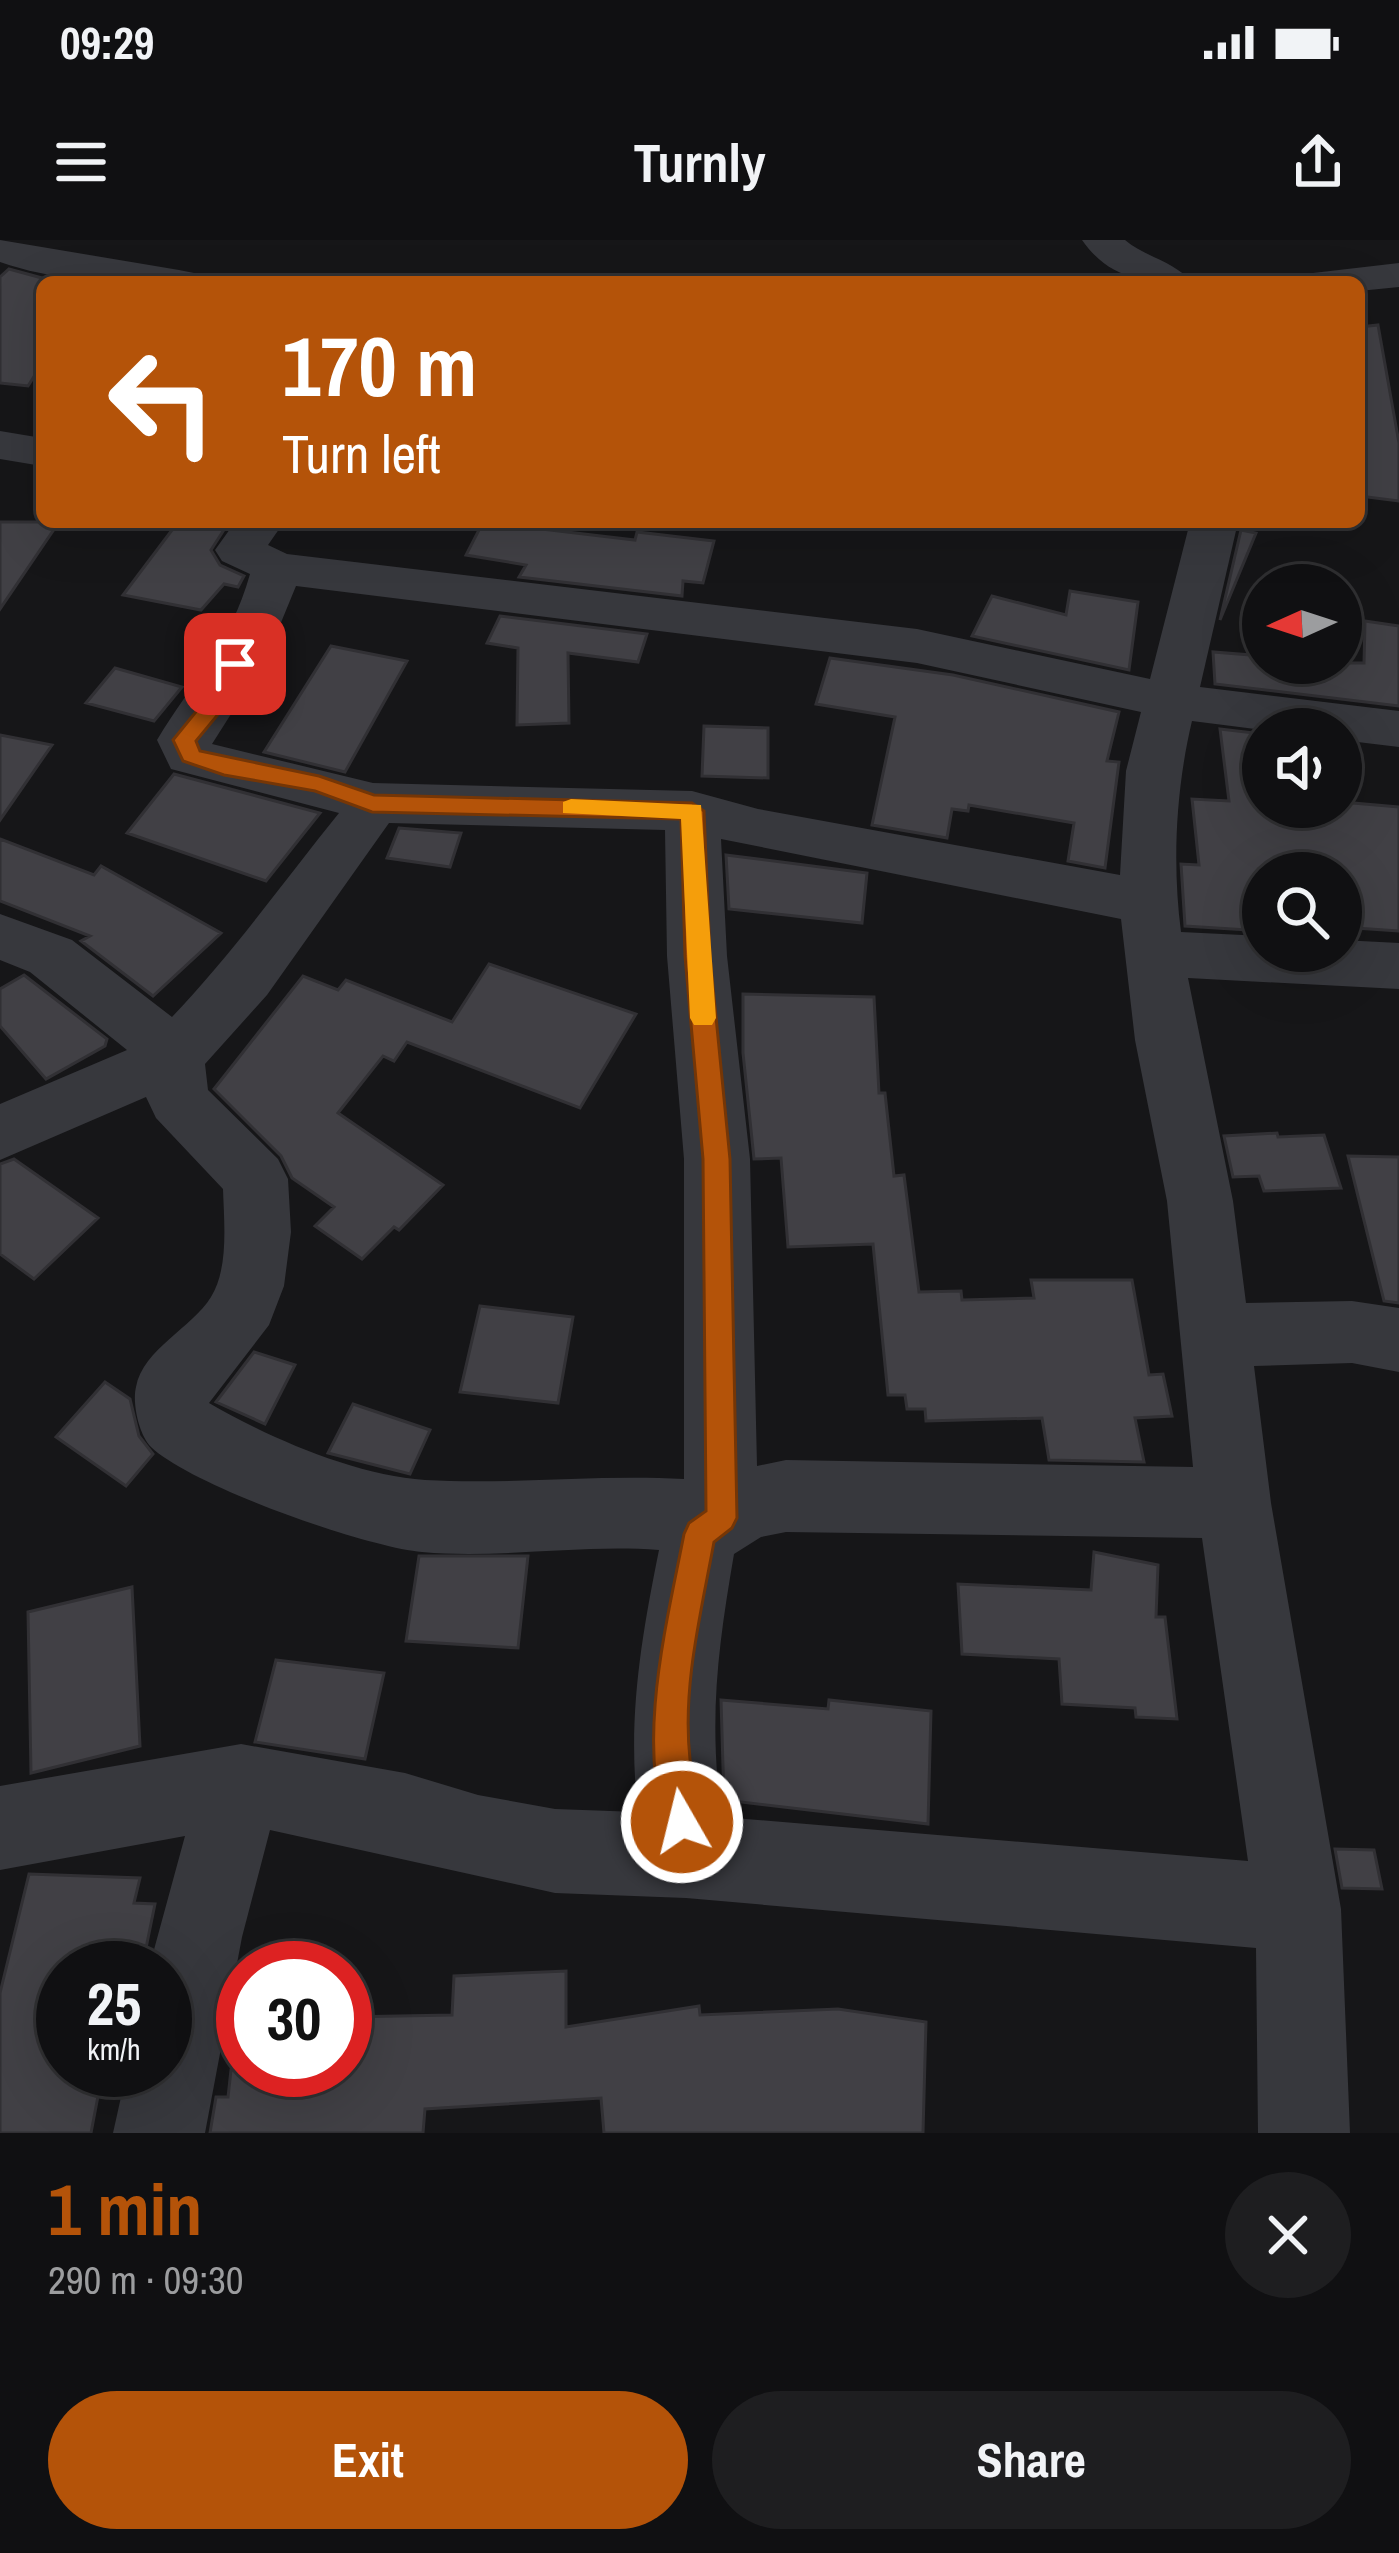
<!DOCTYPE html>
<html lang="en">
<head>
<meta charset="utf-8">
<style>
	:root { --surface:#101012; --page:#1e1e20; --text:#f1f3f6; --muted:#9c9d9f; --line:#303032; --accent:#b45309 }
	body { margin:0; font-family:"Archivo Narrow",sans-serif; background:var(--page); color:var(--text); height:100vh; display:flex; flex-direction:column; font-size:45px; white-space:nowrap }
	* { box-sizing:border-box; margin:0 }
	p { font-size:39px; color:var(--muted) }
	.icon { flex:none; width:66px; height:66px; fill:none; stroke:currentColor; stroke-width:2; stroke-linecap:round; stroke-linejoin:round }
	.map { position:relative; height:1893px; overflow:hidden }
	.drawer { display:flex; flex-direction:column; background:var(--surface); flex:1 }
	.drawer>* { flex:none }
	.banner { position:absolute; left:36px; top:36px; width:1329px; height:252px; border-radius:18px; box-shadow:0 12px 48px #0002,0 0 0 3px var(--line); background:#b45309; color:#fff; overflow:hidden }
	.needle { width:78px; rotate:267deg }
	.tools { position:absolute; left:1242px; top:324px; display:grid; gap:24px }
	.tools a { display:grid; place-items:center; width:120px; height:120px; border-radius:50%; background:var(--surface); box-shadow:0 12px 48px #0002,0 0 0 3px var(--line); font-size:60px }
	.speed { position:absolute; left:36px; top:1701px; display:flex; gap:24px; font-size:60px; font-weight:700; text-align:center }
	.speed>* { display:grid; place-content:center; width:156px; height:156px; border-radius:50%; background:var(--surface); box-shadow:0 12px 48px #0002,0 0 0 3px var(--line); line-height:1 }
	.speed small { font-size:30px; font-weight:400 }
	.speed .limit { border:18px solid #d22; background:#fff; color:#111 }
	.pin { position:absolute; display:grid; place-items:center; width:102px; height:102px; color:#fff; margin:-51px; border-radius:24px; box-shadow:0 6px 18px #0006 }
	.me { position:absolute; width:132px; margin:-66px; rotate:352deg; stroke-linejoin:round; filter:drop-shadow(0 0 9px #0008) }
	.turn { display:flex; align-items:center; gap:42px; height:252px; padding:0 48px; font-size:54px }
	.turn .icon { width:156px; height:156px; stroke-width:2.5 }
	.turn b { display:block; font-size:84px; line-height:102px }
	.round { display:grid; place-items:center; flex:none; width:126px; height:126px; border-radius:63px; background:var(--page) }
	.overview { display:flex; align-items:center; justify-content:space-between; height:204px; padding:0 48px }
	h1 { font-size:72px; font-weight:700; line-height:90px; color:var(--accent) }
	.button { display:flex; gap:24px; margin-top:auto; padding:24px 48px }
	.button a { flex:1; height:138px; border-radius:72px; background:var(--accent); color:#fff; font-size:48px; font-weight:700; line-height:138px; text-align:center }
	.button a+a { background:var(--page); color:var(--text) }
	.status { display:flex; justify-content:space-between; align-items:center; height:84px; padding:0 60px; background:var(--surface); direction:ltr }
	.status svg { height:33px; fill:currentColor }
	header { display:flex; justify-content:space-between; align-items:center; height:156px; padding:0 48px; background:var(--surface); font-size:54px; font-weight:700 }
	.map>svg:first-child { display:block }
	.building { fill:#414045; stroke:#313034; stroke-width:3 }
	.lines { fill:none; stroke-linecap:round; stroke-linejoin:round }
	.minor { fill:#37383d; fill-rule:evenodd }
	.route { fill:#b45309; stroke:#753606; stroke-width:3 }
	.slow { fill:#f59e0b }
</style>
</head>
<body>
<div class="status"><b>09:29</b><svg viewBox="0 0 49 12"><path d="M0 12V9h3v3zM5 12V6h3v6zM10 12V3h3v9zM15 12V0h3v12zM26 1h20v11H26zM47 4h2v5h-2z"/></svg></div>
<header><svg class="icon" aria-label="menu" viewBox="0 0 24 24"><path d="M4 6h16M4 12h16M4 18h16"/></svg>Turnly<svg class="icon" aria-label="share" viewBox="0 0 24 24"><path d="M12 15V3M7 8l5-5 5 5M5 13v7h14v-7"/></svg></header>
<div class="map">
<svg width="1399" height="1893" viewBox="0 0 1399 1893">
	<rect width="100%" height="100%" fill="#161618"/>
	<path class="building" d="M 9,29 L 42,38 L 42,124 L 28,146 L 0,143 L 0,37 Z
		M 1378,85 L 1399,203 L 1399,261 L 1359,256 L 1359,87 Z
		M 0,282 L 59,282 L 0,369 Z
		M 178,282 L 229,282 L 211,310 L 220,325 L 244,336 L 238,347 L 224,344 L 201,370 L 123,355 Z
		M 483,282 L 635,300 L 637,292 L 714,301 L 703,343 L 683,341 L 682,356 L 519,337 L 526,325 L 466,315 Z
		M 1241,290 L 1256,293 L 1220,380 Z
		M 1070,351 L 1138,362 L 1129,430 L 972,396 L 992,356 L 1066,375 Z
		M 500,376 L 647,394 L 638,422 L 568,413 L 569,483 L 517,485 L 518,408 L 487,403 Z
		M 1365,381 L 1399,386 L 1399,466 L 1215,444 L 1213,412 L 1263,416 L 1263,423 L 1364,423 Z
		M 331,406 L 407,421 L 345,532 L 264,512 Z
		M 830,418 L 953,435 L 1119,472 L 1107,521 L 1119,522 L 1105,628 L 1068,621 L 1074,583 L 969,565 L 968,571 L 952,569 L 947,598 L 872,585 L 895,477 L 816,464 Z
		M 115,428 L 182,447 L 154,481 L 86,463 Z
		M 704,486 L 768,488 L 768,538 L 702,536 Z
		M 1220,489 L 1263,494 L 1263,567 L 1341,567 L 1341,562 L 1399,567 L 1399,691 L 1341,687 L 1341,633 L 1263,633 L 1263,691 L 1185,686 L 1181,624 L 1199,625 L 1192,559 L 1229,561 Z
		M 0,495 L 52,505 L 0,580 Z
		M 174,534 L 320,573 L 266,641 L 127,593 Z
		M 399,588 L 461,593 L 450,627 L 387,618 Z
		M 0,599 L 94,635 L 101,626 L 221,693 L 153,756 L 81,701 L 90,696 L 0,661 Z
		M 726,615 L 867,633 L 862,683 L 729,669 Z
		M 489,724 L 636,774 L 580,868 L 407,802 L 394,821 L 383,816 L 338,873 L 443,945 L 399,990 L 394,987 L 362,1019 L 315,986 L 334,967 L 292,938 L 281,916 L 214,849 L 303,736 L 338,750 L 346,740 L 452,782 Z
		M 24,735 L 107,799 L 105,806 L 46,839 L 0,786 L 0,749 Z
		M 743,754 L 874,757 L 879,853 L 885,853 L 894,936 L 904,935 L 919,1052 L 961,1051 L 962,1060 L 1034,1058 L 1031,1040 L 1132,1040 L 1149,1135 L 1163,1134 L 1172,1176 L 1135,1178 L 1144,1222 L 1049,1220 L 1042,1178 L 926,1181 L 925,1169 L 907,1169 L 905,1155 L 888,1155 L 873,1004 L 788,1007 L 781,918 L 754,919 L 743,813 Z
		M 1277,893 L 1278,897 L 1324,895 L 1341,948 L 1264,951 L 1259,936 L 1233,937 L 1224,896 Z
		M 1348,916 L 1399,917 L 1399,1063 L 1384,1061 Z
		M 14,919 L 98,978 L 34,1039 L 0,1014 L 0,924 Z
		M 480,1066 L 573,1077 L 558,1163 L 460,1152 Z
		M 254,1112 L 295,1125 L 265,1184 L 216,1162 Z
		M 105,1142 L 130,1159 L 139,1196 L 153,1214 L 126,1246 L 56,1197 Z
		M 353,1164 L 430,1190 L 410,1234 L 328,1213 Z
		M 1094,1312 L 1158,1325 L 1156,1377 L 1165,1377 L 1177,1479 L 1136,1477 L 1135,1468 L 1062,1464 L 1059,1419 L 962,1414 L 958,1344 L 1091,1350 Z
		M 419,1316 L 528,1316 L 518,1408 L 406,1401 Z
		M 132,1347 L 140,1506 L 31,1533 L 28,1372 Z
		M 276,1420 L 384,1433 L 365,1519 L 255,1502 Z
		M 721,1460 L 828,1469 L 829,1460 L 931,1471 L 928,1584 L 724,1560 Z
		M 1335,1609 L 1374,1610 L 1382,1649 L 1342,1648 Z
		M 29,1634 L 140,1638 L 134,1663 L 155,1664 L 145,1713 L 124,1712 L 120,1728 L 63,1728 L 63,1830 L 103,1830 L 91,1893 L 0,1893 L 0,1753 Z
		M 566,1731 L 566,1787 L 699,1766 L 700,1775 L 838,1769 L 926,1782 L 923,1893 L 604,1893 L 601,1858 L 425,1869 L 423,1893 L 210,1893 L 216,1857 L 228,1857 L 231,1830 L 345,1830 L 345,1777 L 452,1775 L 454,1736 Z"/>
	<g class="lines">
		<path class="minor" d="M 0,0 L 179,30 L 194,33 L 200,42 C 131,42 66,45 0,22 Z
			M 1082,0 L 1125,0 C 1145,17 1176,22 1191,42 C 1145,42 1111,41 1082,0 Z
			M 1399,23 L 1399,47 L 1359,51 L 1359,42 L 1307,42 L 1313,33 Z
			M 0,191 L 42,198 L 42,226 L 0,219 Z
			M 235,282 L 284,282 L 268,305 L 287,314 L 917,389 L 1150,439 L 1190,282 L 1238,282 L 1200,447 L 1399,471 L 1399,507 L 1341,500 L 1341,489 L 1263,490 L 1192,481 C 1176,548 1172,623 1181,692 L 1263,696 L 1263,711 L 1341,711 L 1341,700 L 1399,703 L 1399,749 L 1188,738 L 1233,961 L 1246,1063 L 1352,1061 L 1399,1068 L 1399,1132 L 1352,1123 L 1254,1126 L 1271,1263 L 1341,1669 L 1350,1893 L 1258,1893 L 1256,1708 L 686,1658 L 555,1653 L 270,1590 L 242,1697 L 205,1893 L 113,1893 L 127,1830 L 165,1830 L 165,1728 L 149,1728 L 185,1596 L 0,1630 L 0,1546 L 241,1504 L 405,1533 L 478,1555 L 555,1569 L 638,1572 C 627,1481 641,1399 659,1310 C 580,1304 500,1319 422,1312 C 365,1307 192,1246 151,1207 C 139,1195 132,1163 136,1147 C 143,1109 192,1088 211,1057 C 229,1028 224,982 223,949 L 156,878 L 146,857 L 0,920 L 0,864 L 127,810 L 30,732 L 0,720 L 0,674 L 72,700 L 172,777 C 233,713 284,641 339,573 L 171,529 L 157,500 C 192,442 231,403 250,334 L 222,321 L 215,310 ZM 296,346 L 917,423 L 1141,472 L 1126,531 L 1120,635 L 758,569 L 692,551 L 373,543 L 212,504 L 266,419 ZM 389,583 L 665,590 L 667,716 L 684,919 L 684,1239 C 597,1234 511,1245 425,1240 C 356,1236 267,1197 209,1163 L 269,1085 L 284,1046 L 291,992 L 288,939 L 278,919 L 208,850 L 205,824 L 267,755 ZM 721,599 L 1121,679 L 1135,800 L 1167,961 L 1193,1227 L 786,1220 L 757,1226 L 750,919 L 727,716 ZM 786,1292 L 1202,1298 L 1248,1621 L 722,1577 C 708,1482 718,1407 734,1314 L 761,1297 Z"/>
	</g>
	<path class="route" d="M 235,417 L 246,424 L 225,466 L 196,501 L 200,511 L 319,536 L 374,555 L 692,563 L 704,571 L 710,716 L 730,919 L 737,1278 L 732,1288 L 714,1302 C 701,1373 682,1447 690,1519 C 692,1544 703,1571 694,1594 L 682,1599 L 669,1594 C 634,1508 667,1382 684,1294 L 689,1283 L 706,1271 L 703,919 L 685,716 L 681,579 L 372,572 L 315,551 L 224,535 L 183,521 L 173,500 L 208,457 L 227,419 Z"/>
	<path class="slow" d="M 571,559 L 701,565 L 716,778 L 712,785 L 694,785 L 690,778 L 681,579 L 563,573 L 563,562 Z"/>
</svg>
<div class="tools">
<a><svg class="needle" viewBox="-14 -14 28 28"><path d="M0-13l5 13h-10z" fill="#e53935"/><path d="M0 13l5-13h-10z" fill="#9c9d9f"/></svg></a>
<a><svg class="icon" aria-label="sound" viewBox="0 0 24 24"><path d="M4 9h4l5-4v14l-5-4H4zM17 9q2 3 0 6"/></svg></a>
<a><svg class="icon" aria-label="search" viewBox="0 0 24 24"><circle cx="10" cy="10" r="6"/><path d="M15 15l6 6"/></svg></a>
</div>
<div class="speed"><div>25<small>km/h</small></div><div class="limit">30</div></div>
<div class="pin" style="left:235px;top:424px;background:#d93025"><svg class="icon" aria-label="arrive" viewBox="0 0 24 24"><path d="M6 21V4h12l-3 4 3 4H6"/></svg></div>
<svg class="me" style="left:682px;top:1582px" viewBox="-20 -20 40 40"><circle r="17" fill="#b45309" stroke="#fff" stroke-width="3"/><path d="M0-11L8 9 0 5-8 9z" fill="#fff"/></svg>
<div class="banner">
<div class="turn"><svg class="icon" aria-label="left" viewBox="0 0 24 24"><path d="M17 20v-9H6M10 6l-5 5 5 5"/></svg><div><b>170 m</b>Turn left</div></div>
</div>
</div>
<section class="drawer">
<div class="overview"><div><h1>1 min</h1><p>290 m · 09:30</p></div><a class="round"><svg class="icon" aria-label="close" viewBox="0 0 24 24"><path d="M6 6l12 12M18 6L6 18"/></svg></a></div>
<div class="button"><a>Exit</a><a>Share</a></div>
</section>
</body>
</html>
